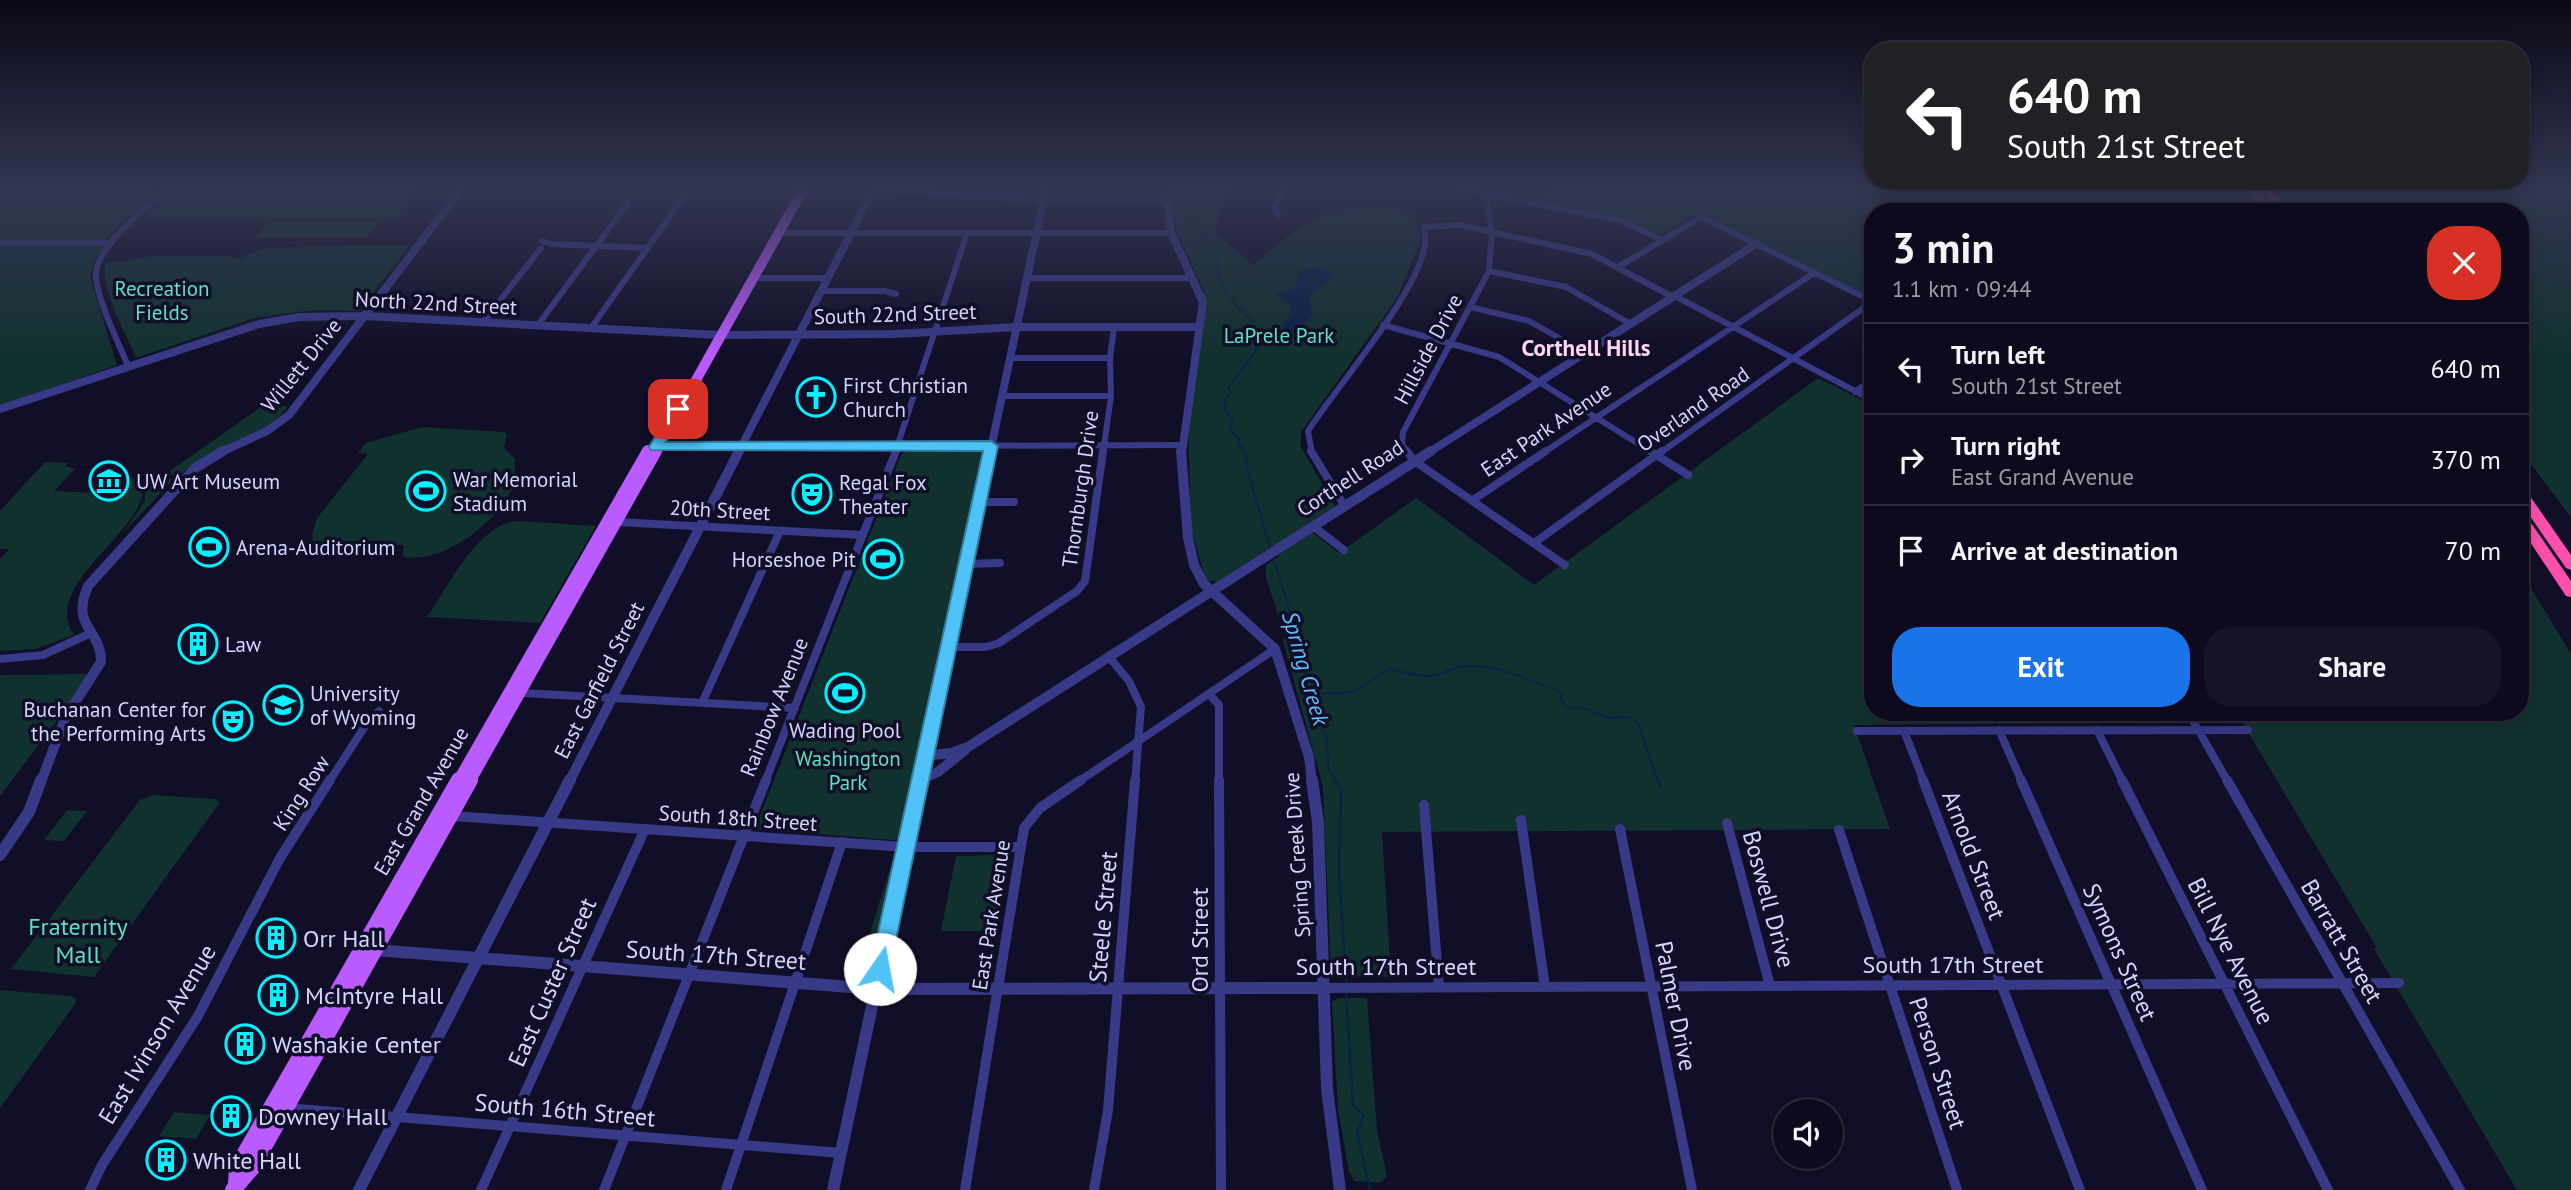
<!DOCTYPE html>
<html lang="en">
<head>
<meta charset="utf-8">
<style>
	:root { --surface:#0d0a1d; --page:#161326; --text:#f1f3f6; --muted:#9a9aa4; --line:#2d2b3b; --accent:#1a73e8 }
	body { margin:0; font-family:"PT Sans",sans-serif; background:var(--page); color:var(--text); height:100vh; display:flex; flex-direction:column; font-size:26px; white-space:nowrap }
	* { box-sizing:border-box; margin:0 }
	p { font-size:23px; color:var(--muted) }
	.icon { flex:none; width:38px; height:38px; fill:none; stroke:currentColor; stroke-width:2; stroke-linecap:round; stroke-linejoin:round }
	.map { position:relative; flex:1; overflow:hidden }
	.details { position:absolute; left:1864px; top:203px; width:665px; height:518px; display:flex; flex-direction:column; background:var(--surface); border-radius:28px; box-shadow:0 4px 18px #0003,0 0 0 2px var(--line) }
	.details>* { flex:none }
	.banner { position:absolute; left:1864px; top:42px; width:665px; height:147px; border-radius:28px; box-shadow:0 4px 18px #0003,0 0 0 2px var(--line); background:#202124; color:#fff; overflow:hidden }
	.controls { position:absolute; left:1773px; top:1099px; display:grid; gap:14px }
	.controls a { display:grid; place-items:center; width:70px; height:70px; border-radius:50%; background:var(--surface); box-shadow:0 4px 18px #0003,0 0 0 2px var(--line); font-size:35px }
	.pin { position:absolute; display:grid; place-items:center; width:60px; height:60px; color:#fff; margin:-30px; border-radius:14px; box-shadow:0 4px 10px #0006 }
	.me { position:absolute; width:77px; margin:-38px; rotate:12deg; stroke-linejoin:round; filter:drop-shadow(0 0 5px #0008) }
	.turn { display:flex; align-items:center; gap:24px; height:147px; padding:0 28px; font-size:32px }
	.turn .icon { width:91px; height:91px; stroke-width:2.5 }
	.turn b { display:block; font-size:49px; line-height:60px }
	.round { display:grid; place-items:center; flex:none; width:74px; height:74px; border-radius:28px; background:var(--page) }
	.overview { display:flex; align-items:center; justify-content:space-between; height:119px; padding:0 28px }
	h1 { font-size:42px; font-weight:700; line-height:52px }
	.action { display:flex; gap:14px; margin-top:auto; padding:14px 28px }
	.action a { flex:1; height:80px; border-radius:28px; background:var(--accent); color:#fff; font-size:28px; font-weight:700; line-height:80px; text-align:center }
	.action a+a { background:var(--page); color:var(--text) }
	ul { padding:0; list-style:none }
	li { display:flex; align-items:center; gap:21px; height:91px; padding:0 28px; border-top:2px solid var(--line) }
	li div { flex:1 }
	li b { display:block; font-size:26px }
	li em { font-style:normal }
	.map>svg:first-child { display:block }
	.green { fill:#11312e }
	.water { fill:#092246 }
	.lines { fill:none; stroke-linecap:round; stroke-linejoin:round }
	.stream-far1 { stroke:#092246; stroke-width:2 }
	.stream { stroke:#092246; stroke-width:2.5 }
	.minor-far2 { stroke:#383987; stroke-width:6 }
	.minor-far1 { stroke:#383987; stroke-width:8 }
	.minor { stroke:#383987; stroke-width:10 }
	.tertiary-far2 { stroke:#383987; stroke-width:8 }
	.tertiary-far1 { stroke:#383987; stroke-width:10 }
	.tertiary { stroke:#383987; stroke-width:12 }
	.primary-far2 { stroke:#b95bff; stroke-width:10 }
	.primary-far1 { stroke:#b95bff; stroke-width:12 }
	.primary { stroke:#b95bff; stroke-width:16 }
	.motorway { fill:#ff4fac; fill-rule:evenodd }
	.route { fill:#4fc3f7; stroke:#337fa1; stroke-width:2 }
	.labels { text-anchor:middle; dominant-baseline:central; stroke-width:7; stroke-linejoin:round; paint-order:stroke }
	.park-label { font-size:21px; fill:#5ce3bb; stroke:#110e27 }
	.street-label { font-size:21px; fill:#d7d4ff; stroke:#110e27 }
	.poi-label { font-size:21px; fill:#d7d4ff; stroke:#110e27; text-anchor:start }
	.neighbourhood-label { font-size:23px; font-weight:bold; fill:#ffd6f2; stroke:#110e27 }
	.water-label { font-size:23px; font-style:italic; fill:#62beff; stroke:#110e27 }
	.near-street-label { font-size:24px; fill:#d7d4ff; stroke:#110e27 }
	.near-park-label { font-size:24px; fill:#5ce3bb; stroke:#110e27 }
	.near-poi-label { font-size:24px; fill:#d7d4ff; stroke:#110e27; text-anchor:start }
</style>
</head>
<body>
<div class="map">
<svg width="2571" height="1190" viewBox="0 0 2571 1190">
	<rect width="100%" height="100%" fill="#110e27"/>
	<path class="green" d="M 0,188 L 158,188 L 105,240 L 0,240 Z
		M 175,188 L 419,188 L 394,219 L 144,219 Z
		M 1171,188 L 1232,188 L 1220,210 L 1215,233 L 1253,265 C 1271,251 1290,232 1310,222 C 1343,206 1384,199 1417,219 L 1421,239 L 1397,298 L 1301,432 L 1301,447 L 1335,506 L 1304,526 L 1339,553 L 1416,498 L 1534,585 L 1818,378 L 1872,405 L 1872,712 L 2103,712 L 2108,723 L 1854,725 L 1890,829 L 1382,832 L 1391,977 L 1335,976 L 1331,972 L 1323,787 L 1283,641 L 1285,635 L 1266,578 L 1266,565 L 1279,556 L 1274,545 L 1217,582 L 1206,580 L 1191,529 L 1188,421 L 1206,307 L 1203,289 L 1177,232 Z
		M 1548,188 L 2219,188 L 2239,212 L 1872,212 L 1872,298 L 1699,212 L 1653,239 L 1622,224 L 1543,208 Z
		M 2289,188 L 2571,188 L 2571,517 L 2520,450 L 2520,212 L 2311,212 Z
		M 269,222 L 379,222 L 366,238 L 254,238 Z
		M 0,245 L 104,246 L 93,263 L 90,277 L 117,365 L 0,406 Z
		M 379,245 L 410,245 L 359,311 L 313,310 L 255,318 L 136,358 C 126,335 101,288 105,264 L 152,256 L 230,256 L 235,259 C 247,257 254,252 265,248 Z
		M 268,404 L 288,406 C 262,444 209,444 178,477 L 167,473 L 262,406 Z
		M 422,427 L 504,432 L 507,434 L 504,448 L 515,459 C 514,467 517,479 514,485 C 497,522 445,564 403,557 L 403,545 L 370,545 L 341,541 L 330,555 L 315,552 L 312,534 L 317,518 L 368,454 L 358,453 L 366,443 Z
		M 905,451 L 983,452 L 901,834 L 896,840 L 891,840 L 755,829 L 901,455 Z
		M 45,462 L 68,463 L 65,466 L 75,469 L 54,491 L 118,494 L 136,476 L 139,477 L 141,494 L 143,493 C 134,539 41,587 74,635 L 35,649 L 0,651 L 0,559 L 9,549 L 0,549 L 0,511 Z
		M 154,472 L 173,480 L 123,533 L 145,501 L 145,476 Z
		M 518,521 L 596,526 L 540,623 L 427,617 C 448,587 478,523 518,521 Z
		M 2520,570 L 2571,654 L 2571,1190 L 2517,1190 L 2374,949 L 2377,948 L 2242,722 L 2251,722 L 2246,712 L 2520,712 Z
		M 92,674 L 0,796 L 0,675 Z
		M 152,795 L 215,799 L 220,802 L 94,977 L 11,969 L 140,800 Z
		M 67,810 L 87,811 L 64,841 L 44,840 Z
		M 895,852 L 899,852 L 872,979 L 856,978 Z
		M 1003,855 L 1008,859 L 997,931 L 941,931 L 956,856 Z
		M 0,990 L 71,996 L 76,999 L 75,1004 L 0,1108 Z
		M 1339,998 L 1367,998 L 1377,1131 L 1387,1176 L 1380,1183 L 1355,1181 L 1349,1172 L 1338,1109 L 1332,1002 Z
		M 174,1112 L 210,1115 L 196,1139 L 159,1136 Z"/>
	<path class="water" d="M 1319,268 L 1334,273 L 1335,277 L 1313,292 L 1310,297 L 1312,316 L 1293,335 L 1285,335 L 1282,325 L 1291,312 L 1290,306 L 1275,293 C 1296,288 1293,295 1299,272 L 1303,269 Z"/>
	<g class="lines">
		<path class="stream-far1" d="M 1183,188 L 1181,207 L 1210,243 L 1220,272 L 1218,276 C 1227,294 1236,309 1253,321 L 1250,326 L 1262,334 L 1253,355 L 1228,388 L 1231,392 C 1222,402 1224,412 1233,421 L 1230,425 L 1233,434 L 1238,436 L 1239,445 L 1245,451 L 1248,472 L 1270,548
			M 2557,188 L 2563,201 L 2571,208
			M 2571,221 L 2547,220 L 2571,237
			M 1262,343 L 1283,332
			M 1273,557 L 1286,598 L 1309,694 L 1327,738 L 1328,768 L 1336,782
			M 1311,694 L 1353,692 L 1389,669 C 1403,672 1418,677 1432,676 C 1443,675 1453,667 1464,666 C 1500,664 1530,681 1563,693 L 1560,699 L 1566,707 L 1586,709 L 1608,718 L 1629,717 L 1638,723 L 1658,782"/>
		<path class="stream" d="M 1335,780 L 1341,790 L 1339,870 L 1346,983
			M 1658,780 L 1660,787
			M 1346,992 L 1353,1105 L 1364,1116 L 1357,1132 L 1370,1190"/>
		<path class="minor-far2" d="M 1456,188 L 1622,221 L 1662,240
			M 874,189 L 1033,200 L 1165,200
			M 1278,215 L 1275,207 L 1285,188
			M 778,233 L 1171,233
			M 542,241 L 551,244 L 648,248
			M 0,243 L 112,243
			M 1618,267 L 1701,217 L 1872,301
			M 1489,271 L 1566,287 L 1629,323
			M 752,278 L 828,278
			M 1027,278 L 1191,278
			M 821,291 L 885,291 L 896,294
			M 1673,295 L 1872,400
			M 1470,307 L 1529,321 L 1584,352
			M 483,322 L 541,248
			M 538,325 L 627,204
			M 1383,325 L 1499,357 L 1653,453
			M 591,328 L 690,188
			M 1010,358 L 1110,358
			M 128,366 C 119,344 95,295 96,274 C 98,243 148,207 169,188
			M 1855,392 L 1872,379
			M 1002,396 L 1111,396
			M 656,447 L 1181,445
			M 895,453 L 967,233
			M 1103,453 L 1111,396 L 1110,358 L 1114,327
			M 1312,453 L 1308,431 C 1335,389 1422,288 1425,243 C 1426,238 1424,232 1424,227 L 1460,225 L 1592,254 L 1671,296
			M 1408,453 L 1402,444 L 1403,432 L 1489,271 L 1492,233 L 1486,194
			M 1543,453 L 1814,273
			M 1660,453 L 1872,302"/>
		<path class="minor-far1" d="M 1311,451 L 1344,505
			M 1407,451 L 1413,460 L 1565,565
			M 1650,451 L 1688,475
			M 1473,500 L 1546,451
			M 979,502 L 1014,502
			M 617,522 L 863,535
			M 1313,526 L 1344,550
			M 1534,543 L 1662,451
			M 966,564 L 1000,563
			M 948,647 L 986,647 L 999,643 L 1077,591 L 1085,581 L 1103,451
			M 1109,657 L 1129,681 L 1141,707 L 1135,782
			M 0,659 L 43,655 L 91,633
			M 522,693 L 795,708
			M 1209,694 L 1219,705 L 1219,782
			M 702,703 L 780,531
			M 2188,712 L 2228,782
			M 1999,730 L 2022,782
			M 2097,730 L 2123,782
			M 1857,731 L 2248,730
			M 1904,731 L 1924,782
			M 329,782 L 367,723 L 379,711
			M 765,782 L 896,451
			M 1078,782 L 1275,649"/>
		<path class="minor" d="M 1219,780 L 1221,1190
			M 1923,780 L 2080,1190
			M 2021,780 L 2202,1190
			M 2122,780 L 2328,1190
			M 2227,780 L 2460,1190
			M 1424,805 L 1439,987
			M 452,816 L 906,847 L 1021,847
			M 1521,820 L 1545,987
			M 1727,823 L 1770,986
			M 1620,829 L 1692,1190
			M 1839,830 L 1957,1190
			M 1324,988 L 2399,983
			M 286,1108 L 841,1153
			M 90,1190 L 102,1165 L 198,1016 L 280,858 L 330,780
			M 481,1190 L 645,829
			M 604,1190 L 766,780
			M 726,1190 L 842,842
			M 965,1190 L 1024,828 L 1040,808 L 1081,780
			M 1094,1190 L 1108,1110 L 1135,780"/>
		<path class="tertiary-far2" d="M 1166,188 L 1171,233 L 1203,302 L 1182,453
			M 0,409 L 259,324 L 299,317 L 365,316 L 720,335 L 895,334 L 1016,327 L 1200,327
			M 219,453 L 267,431 L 289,415 L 462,188
			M 738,453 L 874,188
			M 990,453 L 1046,188
			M 1428,453 L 1756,244"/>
		<path class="tertiary-far1" d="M 1181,451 L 1188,538 L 1194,565 L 1204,584 L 1275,649 L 1309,757 L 1312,782
			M 925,756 L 951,753 L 968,747 L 1431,451
			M 920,780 L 938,772 L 965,750
			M 41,782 L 65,718 L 101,662 C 101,627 70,628 88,586 L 195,468 L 223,451
			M 569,782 L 739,451
			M 920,782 L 990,451"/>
		<path class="tertiary" d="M 1312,780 L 1318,822 L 1327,1089 L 1340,1190
			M 0,855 L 29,812 L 41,780
			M 375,950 L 876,989 L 1324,988
			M 359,1190 L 570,780
			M 833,1190 L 920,780"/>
		<path class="primary-far2" d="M 646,453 L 656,447
			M 655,453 L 804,188"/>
		<path class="primary-far1" d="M 458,782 L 648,451
			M 469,782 L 656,451"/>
		<path class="primary" d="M 236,1184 L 237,1167 L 459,780
			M 233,1190 L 252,1168 L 470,780"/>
		<path class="motorway" d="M 2245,188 L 2256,188 L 2276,212 L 2265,212 Z
			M 2259,188 L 2270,188 L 2290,212 L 2279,212 Z
			M 2520,488 L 2525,489 L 2571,555 L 2571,570 L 2566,568 L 2520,502 Z
			M 2520,512 L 2525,514 L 2571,581 L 2571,597 L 2566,596 L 2520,527 Z"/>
	</g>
	<linearGradient id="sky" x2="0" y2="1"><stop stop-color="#090815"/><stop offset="0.53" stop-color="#323652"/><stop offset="1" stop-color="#323652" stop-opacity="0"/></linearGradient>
	<rect width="2571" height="355" fill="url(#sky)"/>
	<path class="route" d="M 678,404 L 685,409 L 666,442 L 991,441 L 998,446 L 890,969 L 887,975 L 880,978 L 873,975 L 870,969 L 983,451 L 651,450 L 649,447 L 673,405 Z"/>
	<defs>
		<g id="church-ring" transform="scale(2.0125)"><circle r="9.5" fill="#110e27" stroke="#00f2ff" stroke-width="1.5"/><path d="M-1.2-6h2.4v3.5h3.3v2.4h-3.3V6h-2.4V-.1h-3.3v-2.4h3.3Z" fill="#00f2ff"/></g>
		<g id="museum-ring" transform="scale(2.0125)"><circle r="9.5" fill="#110e27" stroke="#00f2ff" stroke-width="1.5"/><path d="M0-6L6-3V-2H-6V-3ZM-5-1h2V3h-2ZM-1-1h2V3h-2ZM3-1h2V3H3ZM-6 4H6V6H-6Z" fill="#00f2ff"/></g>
		<g id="stadium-ring" transform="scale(2.0125)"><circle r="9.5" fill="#110e27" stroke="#00f2ff" stroke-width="1.5"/><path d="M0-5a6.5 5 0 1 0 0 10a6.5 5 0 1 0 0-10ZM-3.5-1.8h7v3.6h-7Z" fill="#00f2ff"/></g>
		<g id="theatre-ring" transform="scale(2.0125)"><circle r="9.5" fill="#110e27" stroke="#00f2ff" stroke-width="1.5"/><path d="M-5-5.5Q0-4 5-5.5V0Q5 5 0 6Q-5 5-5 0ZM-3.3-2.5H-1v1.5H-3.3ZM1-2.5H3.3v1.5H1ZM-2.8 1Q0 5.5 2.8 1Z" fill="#00f2ff"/></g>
		<g id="building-ring" transform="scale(2.0125)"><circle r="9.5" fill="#110e27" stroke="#00f2ff" stroke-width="1.5"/><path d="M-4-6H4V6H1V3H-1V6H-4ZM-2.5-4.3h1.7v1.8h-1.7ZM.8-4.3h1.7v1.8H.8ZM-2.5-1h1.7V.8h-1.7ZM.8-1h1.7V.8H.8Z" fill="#00f2ff"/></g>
		<g id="university-ring" transform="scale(2.0125)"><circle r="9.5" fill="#110e27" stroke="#00f2ff" stroke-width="1.5"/><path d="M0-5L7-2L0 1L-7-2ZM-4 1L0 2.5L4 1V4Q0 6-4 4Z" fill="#00f2ff"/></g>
	</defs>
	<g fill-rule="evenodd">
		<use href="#church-ring" x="816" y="397"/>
		<use href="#museum-ring" x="109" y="481"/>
		<use href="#stadium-ring" x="426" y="491"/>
		<use href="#theatre-ring" x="812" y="494"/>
		<use href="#stadium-ring" x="209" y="547"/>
		<use href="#stadium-ring" x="883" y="559"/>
		<use href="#building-ring" x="198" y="644"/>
		<use href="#stadium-ring" x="845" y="693"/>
		<use href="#university-ring" x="283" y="705"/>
		<use href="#theatre-ring" x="233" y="721"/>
		<use href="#building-ring" x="276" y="938"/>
		<use href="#building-ring" x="278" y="995"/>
		<use href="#building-ring" x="245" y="1044"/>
		<use href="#building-ring" x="231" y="1116"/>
		<use href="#building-ring" x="166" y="1160"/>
	</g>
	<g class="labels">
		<g class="park-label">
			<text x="162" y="288">Recreation<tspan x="162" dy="24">Fields</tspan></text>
			<text x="1279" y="335">LaPrele Park</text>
			<text x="848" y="758">Washington<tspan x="848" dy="24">Park</tspan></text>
		</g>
		<g class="street-label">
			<text transform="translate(436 303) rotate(3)">North 22nd Street</text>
			<text transform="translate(895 314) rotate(-2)">South 22nd Street</text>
			<text transform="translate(1428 349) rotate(-62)">Hillside Drive</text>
			<text transform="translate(301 365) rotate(-51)">Willett Drive</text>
			<text transform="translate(1693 409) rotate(-35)">Overland Road</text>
			<text transform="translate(1546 429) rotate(-34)">East Park Avenue</text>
			<text transform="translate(1350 478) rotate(-33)">Corthell Road</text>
			<text transform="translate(1080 489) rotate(-82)">Thornburgh Drive</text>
			<text transform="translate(720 510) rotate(3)">20th Street</text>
			<text transform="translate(599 680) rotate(-63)">East Garfield Street</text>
			<text transform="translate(774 707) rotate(-68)">Rainbow Avenue</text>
			<text transform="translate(301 793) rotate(-57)">King Row</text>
			<text transform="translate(421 801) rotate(-60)">East Grand Avenue</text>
			<text transform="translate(738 818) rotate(4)">South 18th Street</text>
			<text transform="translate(1297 855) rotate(-94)">Spring Creek Drive</text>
			<text transform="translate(991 915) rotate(-81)">East Park Avenue</text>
		</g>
		<g class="poi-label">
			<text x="843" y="385">First Christian<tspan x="843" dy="24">Church</tspan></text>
			<text x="453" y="479">War Memorial<tspan x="453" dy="24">Stadium</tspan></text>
			<text x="136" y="481">UW Art Museum</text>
			<text x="839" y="482">Regal Fox<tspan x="839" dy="24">Theater</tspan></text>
			<text x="236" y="547">Arena-Auditorium</text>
			<text x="856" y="559" text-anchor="end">Horseshoe Pit</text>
			<text x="225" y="644">Law</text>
			<text x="310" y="693">University<tspan x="310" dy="24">of Wyoming</tspan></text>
			<text x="206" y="709" text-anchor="end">Buchanan Center for<tspan x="206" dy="24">the Performing Arts</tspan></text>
			<text x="845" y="730" text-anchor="middle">Wading Pool</text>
		</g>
		<g class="neighbourhood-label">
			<text x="1586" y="347">Corthell Hills</text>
		</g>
		<g class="water-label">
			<text transform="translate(1306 668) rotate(74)">Spring Creek</text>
		</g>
		<g class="near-street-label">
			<text transform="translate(1974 855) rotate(69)">Arnold Street</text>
			<text transform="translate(1769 899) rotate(75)">Boswell Drive</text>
			<text transform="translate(1103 917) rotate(-85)">Steele Street</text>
			<text transform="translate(1199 940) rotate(-90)">Ord Street</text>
			<text transform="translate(2342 941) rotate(60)">Barratt Street</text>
			<text transform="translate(2231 951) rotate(63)">Bill Nye Avenue</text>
			<text transform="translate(2120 952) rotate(66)">Symons Street</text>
			<text transform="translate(716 955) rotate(4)">South 17th Street</text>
			<text x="1953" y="964">South 17th Street</text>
			<text x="1386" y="966">South 17th Street</text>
			<text transform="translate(552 982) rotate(-66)">East Custer Street</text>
			<text transform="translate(1676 1006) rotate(79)">Palmer Drive</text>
			<text transform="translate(157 1034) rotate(-59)">East Ivinson Avenue</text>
			<text transform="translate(1938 1063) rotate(72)">Person Street</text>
			<text transform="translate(565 1110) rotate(5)">South 16th Street</text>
		</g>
		<g class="near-park-label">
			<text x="78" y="926">Fraternity<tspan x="78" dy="28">Mall</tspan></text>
		</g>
		<g class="near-poi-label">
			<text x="303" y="938">Orr Hall</text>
			<text x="305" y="995">McIntyre Hall</text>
			<text x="272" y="1044">Washakie Center</text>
			<text x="258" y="1116">Downey Hall</text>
			<text x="193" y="1160">White Hall</text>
		</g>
	</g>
</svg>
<div class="controls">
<a><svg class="icon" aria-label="sound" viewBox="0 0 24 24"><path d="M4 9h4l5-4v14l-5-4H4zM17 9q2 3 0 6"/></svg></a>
</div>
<div class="pin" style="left:678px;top:409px;background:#d93025"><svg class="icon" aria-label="arrive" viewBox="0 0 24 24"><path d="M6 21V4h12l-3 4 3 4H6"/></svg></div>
<svg class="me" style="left:880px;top:969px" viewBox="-20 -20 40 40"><circle r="19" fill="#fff"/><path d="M0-13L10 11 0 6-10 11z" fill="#4fc3f7"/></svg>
<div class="banner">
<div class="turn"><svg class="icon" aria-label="left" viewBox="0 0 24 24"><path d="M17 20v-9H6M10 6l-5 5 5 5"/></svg><div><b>640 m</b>South 21st Street</div></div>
</div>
<section class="details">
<div class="overview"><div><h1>3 min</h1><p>1.1 km · 09:44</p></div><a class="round" style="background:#d93025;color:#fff"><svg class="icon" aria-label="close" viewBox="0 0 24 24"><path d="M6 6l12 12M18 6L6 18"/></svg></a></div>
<ul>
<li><svg class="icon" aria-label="left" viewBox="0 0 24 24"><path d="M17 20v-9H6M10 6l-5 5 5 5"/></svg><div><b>Turn left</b><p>South 21st Street</p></div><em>640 m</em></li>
<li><svg class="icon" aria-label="right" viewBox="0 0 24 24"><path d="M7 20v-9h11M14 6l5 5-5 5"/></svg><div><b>Turn right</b><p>East Grand Avenue</p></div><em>370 m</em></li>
<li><svg class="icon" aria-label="arrive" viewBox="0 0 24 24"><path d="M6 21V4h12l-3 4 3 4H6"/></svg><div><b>Arrive at destination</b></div><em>70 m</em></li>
</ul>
<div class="action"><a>Exit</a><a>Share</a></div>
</section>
</div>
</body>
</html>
